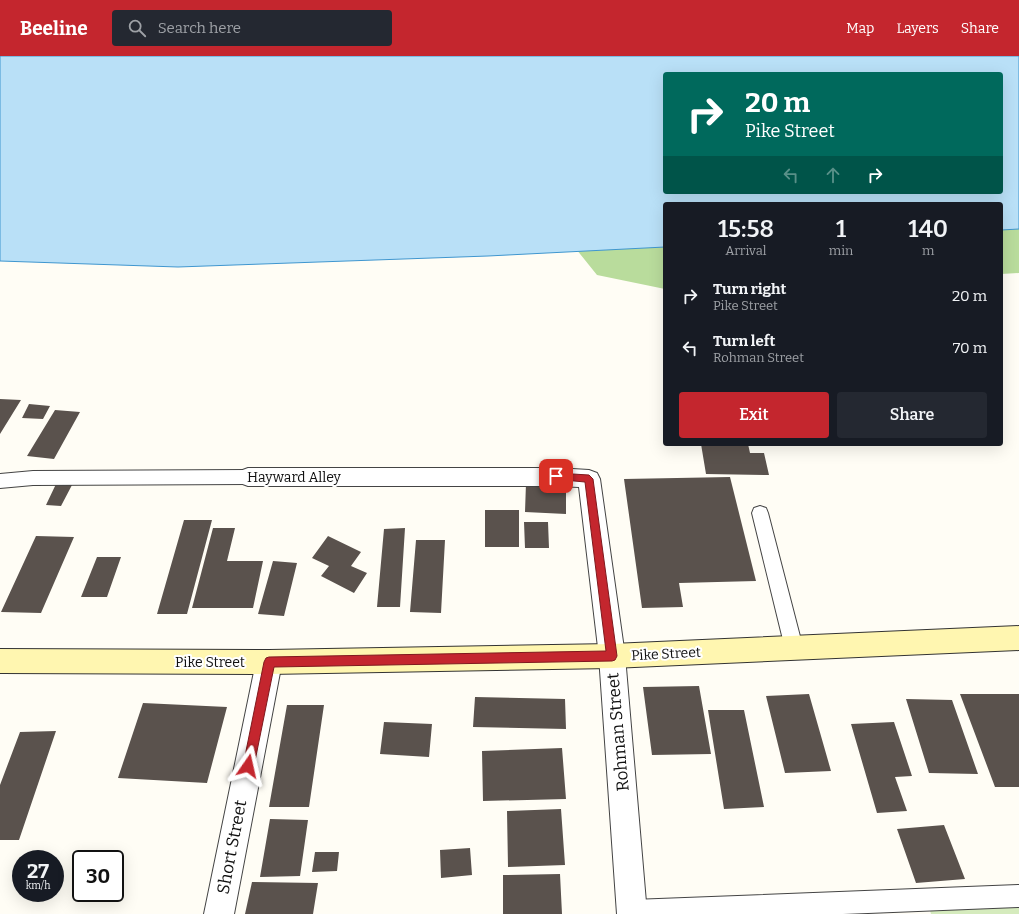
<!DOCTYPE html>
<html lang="en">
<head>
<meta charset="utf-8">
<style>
	:root { --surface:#171b24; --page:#242831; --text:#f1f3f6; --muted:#9ea1a6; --accent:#c4262e }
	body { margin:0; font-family:Bitter,serif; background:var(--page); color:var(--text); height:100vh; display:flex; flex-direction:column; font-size:15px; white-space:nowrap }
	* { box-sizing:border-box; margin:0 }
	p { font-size:13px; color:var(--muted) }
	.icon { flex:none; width:22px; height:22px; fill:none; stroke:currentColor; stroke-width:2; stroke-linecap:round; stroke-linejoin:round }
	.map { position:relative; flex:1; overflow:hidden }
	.drawer { position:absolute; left:663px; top:146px; width:340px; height:244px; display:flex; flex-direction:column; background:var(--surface); border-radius:4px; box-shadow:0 4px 16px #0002 }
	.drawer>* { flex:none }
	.top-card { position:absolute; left:663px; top:16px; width:340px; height:122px; border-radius:4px; box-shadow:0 4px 16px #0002; background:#00695c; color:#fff; overflow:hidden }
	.speed { position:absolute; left:12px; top:794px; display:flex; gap:8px; font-size:20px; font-weight:700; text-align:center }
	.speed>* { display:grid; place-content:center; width:52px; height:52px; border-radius:50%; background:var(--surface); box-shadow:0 4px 16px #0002; line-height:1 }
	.speed small { font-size:10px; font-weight:400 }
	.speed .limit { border:2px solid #111; border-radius:6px; background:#fff; color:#111 }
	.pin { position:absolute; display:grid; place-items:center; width:34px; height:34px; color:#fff; margin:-17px; border-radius:8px; box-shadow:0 2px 6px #0006 }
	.me { position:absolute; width:44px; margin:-22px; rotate:11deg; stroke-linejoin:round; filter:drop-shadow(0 0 3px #0008) }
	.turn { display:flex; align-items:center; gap:14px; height:84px; padding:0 16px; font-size:18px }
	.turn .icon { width:52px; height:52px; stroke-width:2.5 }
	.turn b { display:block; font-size:28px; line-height:34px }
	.lanes { display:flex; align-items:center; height:38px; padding:0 16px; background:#0003; justify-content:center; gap:20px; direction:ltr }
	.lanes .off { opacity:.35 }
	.eta { display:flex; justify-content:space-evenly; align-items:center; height:68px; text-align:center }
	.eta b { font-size:24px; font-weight:600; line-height:28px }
	.action { display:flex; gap:8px; margin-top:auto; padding:8px 16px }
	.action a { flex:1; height:46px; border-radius:4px; background:var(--accent); color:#fff; font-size:16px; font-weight:600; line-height:46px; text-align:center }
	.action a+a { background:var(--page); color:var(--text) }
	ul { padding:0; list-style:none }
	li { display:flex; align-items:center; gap:12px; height:52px; padding:0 16px }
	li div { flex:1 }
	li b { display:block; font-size:15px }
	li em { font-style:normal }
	header { display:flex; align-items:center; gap:24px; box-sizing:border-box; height:56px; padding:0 20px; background:var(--accent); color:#fff }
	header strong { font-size:19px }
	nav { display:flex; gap:22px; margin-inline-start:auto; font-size:14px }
	.search { width:280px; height:36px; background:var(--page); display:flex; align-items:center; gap:10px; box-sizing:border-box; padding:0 14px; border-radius:4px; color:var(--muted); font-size:15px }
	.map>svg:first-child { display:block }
	.green { fill:#d5ebbd }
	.forest { fill:#b9dc9c }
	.water { fill:#b9e0f7; stroke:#3f96cf; fill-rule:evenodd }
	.building { fill:#5a524d }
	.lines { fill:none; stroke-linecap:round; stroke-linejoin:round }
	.service-casing { stroke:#444; stroke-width:2 }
	.minor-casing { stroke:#444; stroke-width:2 }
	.secondary-casing { stroke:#333; stroke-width:2 }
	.service { fill:#fff; fill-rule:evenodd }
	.minor { fill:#fff; fill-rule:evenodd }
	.secondary { fill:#fff6b0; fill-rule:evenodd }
	.route { fill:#c4262e; stroke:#7f191e }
	.labels { text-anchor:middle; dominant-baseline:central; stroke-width:4; stroke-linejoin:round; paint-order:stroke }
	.street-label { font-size:14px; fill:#111; stroke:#fff }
	.near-street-label { font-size:17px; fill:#111; stroke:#fff }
</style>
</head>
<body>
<header>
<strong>Beeline</strong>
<div class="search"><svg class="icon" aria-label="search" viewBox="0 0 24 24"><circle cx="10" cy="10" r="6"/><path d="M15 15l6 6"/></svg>Search here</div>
<nav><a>Map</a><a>Layers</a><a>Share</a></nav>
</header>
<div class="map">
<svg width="1019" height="858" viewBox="0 0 1019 858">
	<rect width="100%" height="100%" fill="#fffdf5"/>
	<path class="green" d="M 1019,840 L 1019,858 L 931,858 L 927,843 Z"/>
	<path class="forest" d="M 1019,135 L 1019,217 L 1001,218 L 1001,148 L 770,148 Z
		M 665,155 L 665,233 L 597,219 L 564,178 Z"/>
	<path class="water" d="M 0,0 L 1019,0 L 1019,173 L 1001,174 L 1001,148 L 665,148 L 665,191 L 488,200 L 178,211 L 0,205 ZM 665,18 L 1001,18 L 1001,136 L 665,136 Z"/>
	<path class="building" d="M 0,343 L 21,344 L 0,378 Z
		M 29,348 L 50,350 L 43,363 L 22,362 Z
		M 55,354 L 80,356 L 54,403 L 27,400 Z
		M 701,388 L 748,388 L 750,397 L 764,397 L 769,419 L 706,418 Z
		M 730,421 L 756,525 L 679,527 L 683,551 L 642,552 L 624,423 Z
		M 526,427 L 566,428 L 566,458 L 525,456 Z
		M 56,428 L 72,429 L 61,450 L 46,449 Z
		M 485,454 L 519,454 L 519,491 L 485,491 Z
		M 184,464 L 212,464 L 187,558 L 157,558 Z
		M 524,466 L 548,466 L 549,492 L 525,492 Z
		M 213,472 L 235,472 L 227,505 L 263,505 L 253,552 L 192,552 Z
		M 405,472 L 400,551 L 377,551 L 384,473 Z
		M 36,480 L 74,481 L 41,557 L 1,556 Z
		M 328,480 L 361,496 L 351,510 L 367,517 L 354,537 L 321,520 L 329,510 L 312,502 Z
		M 416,484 L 445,484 L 441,557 L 410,556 Z
		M 97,501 L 121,501 L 107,541 L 81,541 Z
		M 273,505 L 297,507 L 284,560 L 258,558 Z
		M 699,630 L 711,698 L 652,699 L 643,631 Z
		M 809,638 L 831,715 L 785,717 L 766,640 Z
		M 960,638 L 1019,638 L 1019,731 L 995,731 Z
		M 475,641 L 565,643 L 566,673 L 473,671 Z
		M 906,643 L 952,644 L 978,718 L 929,717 Z
		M 143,647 L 227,651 L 207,727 L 118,722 Z
		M 287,649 L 324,649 L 309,751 L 269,751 Z
		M 708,654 L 744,654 L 764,751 L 724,753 Z
		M 384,666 L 432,668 L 429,701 L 380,698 Z
		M 894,666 L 912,720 L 895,721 L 907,755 L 877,757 L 851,668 Z
		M 56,675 L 19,784 L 0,784 L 0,729 L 20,676 Z
		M 562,692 L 566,743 L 483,745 L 482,695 Z
		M 561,753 L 565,809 L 508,811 L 507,755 Z
		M 270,763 L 308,764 L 300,820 L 260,821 Z
		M 944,769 L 965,823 L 916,827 L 897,773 Z
		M 470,792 L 472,819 L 441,822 L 440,794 Z
		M 315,796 L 339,796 L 337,815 L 312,816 Z
		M 560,818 L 562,858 L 503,858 L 503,819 Z
		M 252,826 L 318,827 L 313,858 L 245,858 Z"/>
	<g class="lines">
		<g class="service-casing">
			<path id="service" d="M 248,414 L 254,416 L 256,421 L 254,426 L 248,428 L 33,429 L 0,432 L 0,418 L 33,415 Z
				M 760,450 L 766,452 L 768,457 L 803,592 L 801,598 L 794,601 L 787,598 L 785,592 L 752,457 L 754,452 Z
				M 1019,829 L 1019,851 L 843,858 L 622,858 L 621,855 L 624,847 L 632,844 Z"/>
		</g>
		<g class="minor-casing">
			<path id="minor" d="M 248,412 L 556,412 L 589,414 L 597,417 L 600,423 L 625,600 L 647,858 L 617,858 L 599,600 L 579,431 L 556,430 L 248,430 L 240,427 L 237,421 L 240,415 Z
				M 269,594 L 278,597 L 282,606 L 234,858 L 204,858 L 256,606 L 260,597 Z"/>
		</g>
		<g class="secondary-casing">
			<path id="secondary" d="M 1019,570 L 1019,594 L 612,612 L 269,618 L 0,617 L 0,593 L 269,594 L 612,588 Z"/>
		</g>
		<use href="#service" class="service"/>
		<use href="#minor" class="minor"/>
		<use href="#secondary" class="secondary"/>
	</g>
	<path class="route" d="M 556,417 L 589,419 L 593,423 L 617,600 L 615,604 L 612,605 L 274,611 L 254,710 L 252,714 L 248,716 L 244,714 L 243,710 L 264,606 L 266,602 L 269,601 L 606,595 L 585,426 L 553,423 L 551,420 L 553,418 Z"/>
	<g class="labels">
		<g class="street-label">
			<text x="294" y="421">Hayward Alley</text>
			<text transform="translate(666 598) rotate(-3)">Pike Street</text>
			<text x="210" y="606">Pike Street</text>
		</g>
		<g class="near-street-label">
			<text transform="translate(618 676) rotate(-95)">Rohman Street</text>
			<text transform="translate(232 791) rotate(-79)">Short Street</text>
		</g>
	</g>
</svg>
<div class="speed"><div>27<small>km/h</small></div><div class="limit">30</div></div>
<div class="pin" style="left:556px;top:420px;background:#d93025"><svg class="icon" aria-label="arrive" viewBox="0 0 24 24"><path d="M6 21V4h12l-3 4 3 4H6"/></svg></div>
<svg class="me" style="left:248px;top:710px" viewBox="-20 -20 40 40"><path d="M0-17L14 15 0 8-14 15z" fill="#c4262e" stroke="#fff" stroke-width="4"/></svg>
<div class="top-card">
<div class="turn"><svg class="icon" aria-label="right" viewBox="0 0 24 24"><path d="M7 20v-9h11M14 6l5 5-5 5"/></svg><div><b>20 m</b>Pike Street</div></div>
<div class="lanes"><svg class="icon off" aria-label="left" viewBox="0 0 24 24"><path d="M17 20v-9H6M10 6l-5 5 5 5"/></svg><svg class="icon off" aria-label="ahead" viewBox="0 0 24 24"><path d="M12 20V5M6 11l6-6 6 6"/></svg><svg class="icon" aria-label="right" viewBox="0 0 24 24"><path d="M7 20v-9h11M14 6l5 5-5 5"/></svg></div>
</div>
<section class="drawer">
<div class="eta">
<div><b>15:58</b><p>Arrival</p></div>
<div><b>1</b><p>min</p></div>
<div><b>140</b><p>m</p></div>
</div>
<ul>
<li><svg class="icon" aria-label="right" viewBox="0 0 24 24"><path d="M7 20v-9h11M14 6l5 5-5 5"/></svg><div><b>Turn right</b><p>Pike Street</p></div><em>20 m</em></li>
<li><svg class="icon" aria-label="left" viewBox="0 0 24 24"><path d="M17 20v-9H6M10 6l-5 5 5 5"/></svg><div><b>Turn left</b><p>Rohman Street</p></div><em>70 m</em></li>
</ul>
<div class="action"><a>Exit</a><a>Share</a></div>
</section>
</div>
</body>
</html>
